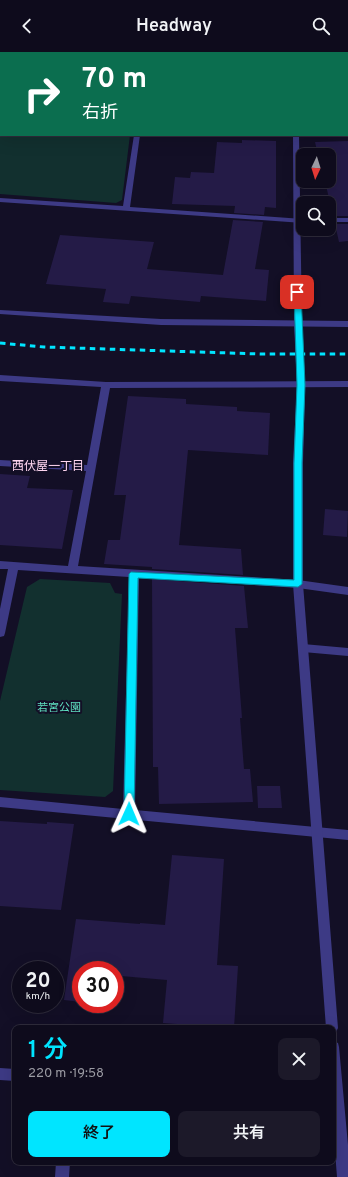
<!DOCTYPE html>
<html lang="ja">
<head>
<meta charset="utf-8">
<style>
	:root { --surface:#0e0b1c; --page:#1c1929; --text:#f1f3f6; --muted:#9b9ba3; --line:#2e2b3b; --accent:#00e5ff }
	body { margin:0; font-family:Overpass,"Noto Sans JP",sans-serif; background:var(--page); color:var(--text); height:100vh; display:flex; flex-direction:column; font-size:15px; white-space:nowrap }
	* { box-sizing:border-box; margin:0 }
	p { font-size:13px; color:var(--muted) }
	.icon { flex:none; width:22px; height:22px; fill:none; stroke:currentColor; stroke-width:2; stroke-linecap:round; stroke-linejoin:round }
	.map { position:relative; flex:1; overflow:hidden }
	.drawer { position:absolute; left:12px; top:973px; width:324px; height:140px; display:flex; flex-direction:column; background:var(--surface); border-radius:8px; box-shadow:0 4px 16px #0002,0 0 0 1px var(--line) }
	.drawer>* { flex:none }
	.top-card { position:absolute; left:0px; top:0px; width:348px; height:84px; box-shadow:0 4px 16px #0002,0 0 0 1px var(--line); background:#0b6e4f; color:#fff; overflow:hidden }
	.needle { width:26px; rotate:184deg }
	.buttons { position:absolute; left:296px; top:96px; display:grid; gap:8px }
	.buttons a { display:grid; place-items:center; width:40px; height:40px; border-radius:8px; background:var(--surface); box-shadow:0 4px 16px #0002,0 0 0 1px var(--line); font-size:20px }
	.speed { position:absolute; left:12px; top:909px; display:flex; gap:8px; font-size:20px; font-weight:700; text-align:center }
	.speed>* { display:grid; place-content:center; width:52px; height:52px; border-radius:50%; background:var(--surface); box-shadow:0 4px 16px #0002,0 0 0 1px var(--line); line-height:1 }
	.speed small { font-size:10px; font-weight:400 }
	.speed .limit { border:6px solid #d22; background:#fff; color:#111 }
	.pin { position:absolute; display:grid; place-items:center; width:34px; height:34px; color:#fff; margin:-17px; border-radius:8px; box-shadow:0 2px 6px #0006 }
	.me { position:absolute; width:44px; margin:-22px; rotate:1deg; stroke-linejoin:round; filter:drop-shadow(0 0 3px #0008) }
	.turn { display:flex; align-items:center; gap:14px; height:84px; padding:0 16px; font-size:18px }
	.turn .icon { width:52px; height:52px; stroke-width:2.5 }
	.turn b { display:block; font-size:28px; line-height:34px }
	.round { display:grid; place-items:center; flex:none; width:42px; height:42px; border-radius:8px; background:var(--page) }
	.overview { display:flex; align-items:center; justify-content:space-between; height:68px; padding:0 16px }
	h1 { font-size:24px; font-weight:600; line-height:30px; color:var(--accent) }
	.action { display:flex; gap:8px; margin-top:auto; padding:8px 16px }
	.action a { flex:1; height:46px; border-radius:8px; background:var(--accent); color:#111; font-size:16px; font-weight:600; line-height:46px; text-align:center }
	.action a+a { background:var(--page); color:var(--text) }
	header { display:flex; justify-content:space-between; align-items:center; height:52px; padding:0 16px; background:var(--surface); font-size:18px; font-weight:600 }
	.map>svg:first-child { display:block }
	.green { fill:#12302f }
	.building { fill:#241b47 }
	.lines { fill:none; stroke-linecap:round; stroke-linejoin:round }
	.service { fill:#3d3a85; fill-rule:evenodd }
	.minor { fill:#3d3a85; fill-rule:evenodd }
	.tertiary { fill:#3d3a85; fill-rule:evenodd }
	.rail { stroke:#00e5ff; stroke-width:3; stroke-dasharray:5.5 4.5; stroke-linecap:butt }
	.route { fill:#00e5ff; stroke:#0095a6 }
	.labels { text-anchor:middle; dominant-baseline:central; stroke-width:4; stroke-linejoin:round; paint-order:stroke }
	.park-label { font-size:11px; fill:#5fe0c0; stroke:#130f26 }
	.neighbourhood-label { font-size:12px; fill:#ffd6f0; stroke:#130f26 }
</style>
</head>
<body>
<header><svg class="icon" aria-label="back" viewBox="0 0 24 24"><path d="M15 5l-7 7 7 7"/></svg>Headway<svg class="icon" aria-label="search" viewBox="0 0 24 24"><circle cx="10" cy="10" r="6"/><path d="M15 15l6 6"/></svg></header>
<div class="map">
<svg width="348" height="1125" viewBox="0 0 348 1125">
	<rect width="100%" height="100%" fill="#130f26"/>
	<path class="green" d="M 0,76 L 1,83 L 130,83 L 122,148 L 116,151 L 0,142 Z
		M 40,527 L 110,531 L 115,541 L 122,542 L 113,739 L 105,745 L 0,738 L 0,649 L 27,535 Z"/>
	<path class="building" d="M 242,88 L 276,89 L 276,156 L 265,155 L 264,163 L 234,161 L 235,154 L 172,152 L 175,125 L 190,126 L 191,120 L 214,121 L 217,90 L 242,91 Z
		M 348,89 L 348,164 L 333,164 L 325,129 L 329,129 L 329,103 L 318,103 L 315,90 Z
		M 233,168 L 263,170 L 255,217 L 269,218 L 266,249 L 201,244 L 200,250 L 131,244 L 129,252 L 103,250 L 106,237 L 46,232 L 60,183 L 154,190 L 147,217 L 223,223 Z
		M 335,172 L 348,172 L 348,189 L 339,190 Z
		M 128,344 L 186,347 L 186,352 L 237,355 L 237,359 L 270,361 L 268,403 L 188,398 L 179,493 L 241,497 L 243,523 L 152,517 L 152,515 L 104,512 L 108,488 L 120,488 L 126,443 L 114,443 Z
		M 0,422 L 30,424 L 27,436 L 73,438 L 62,497 L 0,493 Z
		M 325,457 L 348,459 L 347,485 L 323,483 Z
		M 152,527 L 244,534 L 248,576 L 235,576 L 242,666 L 240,666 L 244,717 L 250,717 L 253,750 L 159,752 L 158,715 L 153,715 Z
		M 257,734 L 280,734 L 282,756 L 258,756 Z
		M 0,769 L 47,772 L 47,770 L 74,772 L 61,858 L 0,854 Z
		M 172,803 L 224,807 L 217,913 L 238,914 L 234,976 L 205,976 L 205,974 L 163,971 L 167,928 L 121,924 L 118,953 L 107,952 L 115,952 L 115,918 L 81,918 L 81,950 L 64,948 L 76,867 L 140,872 L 140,871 L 165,873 Z"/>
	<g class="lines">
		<path class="service" d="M 303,592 L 348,596 L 348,604 L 303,600 L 299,599 L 298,596 L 299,593 Z"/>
		<path class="minor" d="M 0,69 L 1,69 L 1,73 L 0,73 Z
			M 347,72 L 348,72 L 348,76 L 347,76 Z
			M 134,83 L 140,83 L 130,155 L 303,167 L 303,171 L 0,150 L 0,146 L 123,154 Z
			M 329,166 L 348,166 L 348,170 L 329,170 Z
			M 0,258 L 161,267 L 348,269 L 348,275 L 161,273 L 0,262 Z
			M 0,323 L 106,330 L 348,329 L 348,335 L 110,336 L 78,514 L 298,528 L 348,535 L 348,543 L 298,536 L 139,525 L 135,758 L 348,778 L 348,788 L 0,755 L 0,745 L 123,757 L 129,525 L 18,518 L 5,581 L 4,584 L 0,585 L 0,557 L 8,517 L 0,517 L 0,509 L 68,514 L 86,419 L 0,414 L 0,408 L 87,413 L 101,335 L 0,329 Z
			M 56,1110 L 70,1110 L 69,1125 L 55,1125 Z"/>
		<path class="tertiary" d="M 291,0 L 297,0 L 297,1 L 291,1 Z
			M 293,83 L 299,83 L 302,272 L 305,333 L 303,411 L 303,532 L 338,976 L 336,980 L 333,982 L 333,976 L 326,976 L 293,532 L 293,411 L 297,333 L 294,272 Z
			M 333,989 L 338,991 L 339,995 L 348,1093 L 348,1125 L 337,1125 L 333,1073 Z
			M 0,1016 L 15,1017 L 15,1029 L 0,1028 Z"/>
		<path class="rail" d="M 0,291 L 44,295 L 260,302 L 348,302"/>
	</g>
	<path class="route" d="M 297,238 L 301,240 L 305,333 L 302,411 L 302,532 L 298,535 L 138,526 L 134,762 L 133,766 L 129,767 L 125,766 L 124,762 L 129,522 L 131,520 L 294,528 L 294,411 L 297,333 L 294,240 Z"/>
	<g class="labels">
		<g class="park-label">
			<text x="59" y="656">若宮公園</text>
		</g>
		<g class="neighbourhood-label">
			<text x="48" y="415">西伏屋一丁目</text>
		</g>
	</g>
</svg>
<div class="buttons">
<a><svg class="needle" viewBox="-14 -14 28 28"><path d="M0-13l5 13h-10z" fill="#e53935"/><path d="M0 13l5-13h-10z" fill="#9b9ba3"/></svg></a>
<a><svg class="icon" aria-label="search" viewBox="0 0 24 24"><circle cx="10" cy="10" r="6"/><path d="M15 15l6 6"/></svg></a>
</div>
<div class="speed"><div>20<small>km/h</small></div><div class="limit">30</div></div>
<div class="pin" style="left:297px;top:240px;background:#d93025"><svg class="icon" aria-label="arrive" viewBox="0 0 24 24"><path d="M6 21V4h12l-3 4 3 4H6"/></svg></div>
<svg class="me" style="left:129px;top:762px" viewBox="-20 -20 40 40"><path d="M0-17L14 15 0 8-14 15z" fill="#00e5ff" stroke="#fff" stroke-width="4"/></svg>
<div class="top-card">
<div class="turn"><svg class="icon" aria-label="right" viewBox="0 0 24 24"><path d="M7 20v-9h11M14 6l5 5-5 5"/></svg><div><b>70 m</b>右折</div></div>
</div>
<section class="drawer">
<div class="overview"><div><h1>1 分</h1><p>220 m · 19:58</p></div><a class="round"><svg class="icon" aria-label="close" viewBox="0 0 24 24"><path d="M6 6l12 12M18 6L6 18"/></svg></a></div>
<div class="action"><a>終了</a><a>共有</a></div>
</section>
</div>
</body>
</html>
